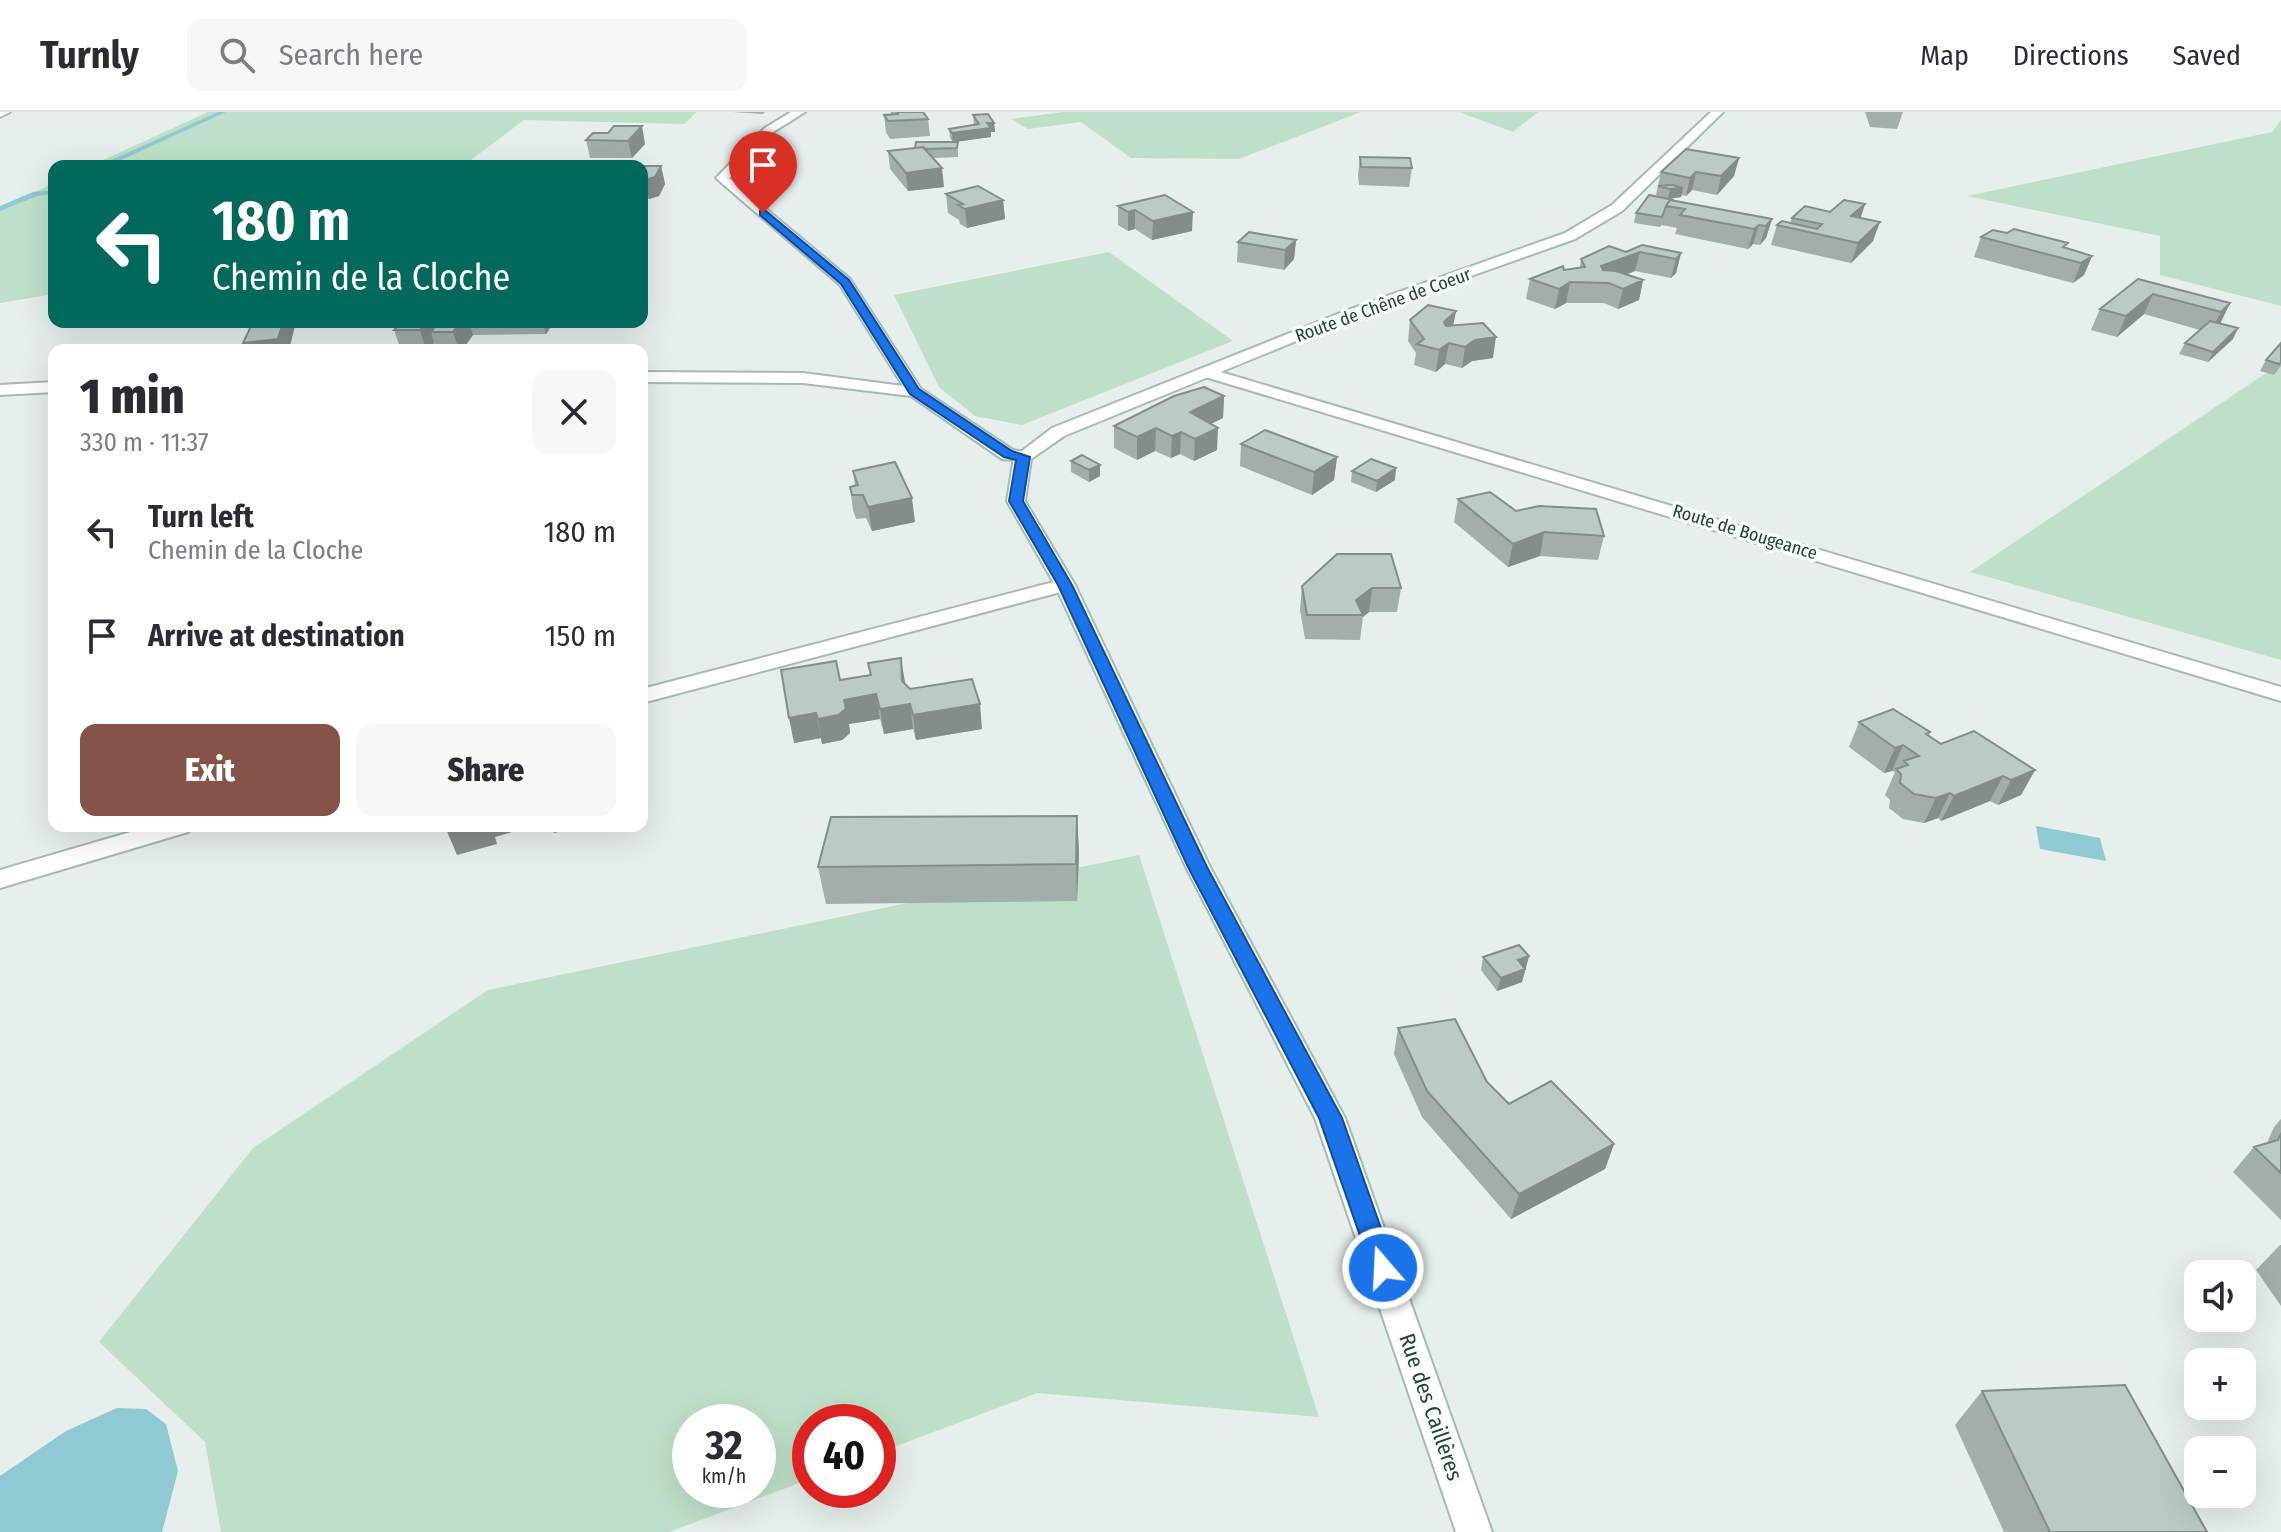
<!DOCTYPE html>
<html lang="en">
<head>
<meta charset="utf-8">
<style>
	:root { --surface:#fff; --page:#f7f7f7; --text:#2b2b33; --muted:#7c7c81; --line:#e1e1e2; --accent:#855347 }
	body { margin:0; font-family:"Fira Sans Condensed",sans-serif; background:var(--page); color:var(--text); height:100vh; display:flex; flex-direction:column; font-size:30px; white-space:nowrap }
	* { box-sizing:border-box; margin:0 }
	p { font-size:26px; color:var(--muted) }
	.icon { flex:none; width:44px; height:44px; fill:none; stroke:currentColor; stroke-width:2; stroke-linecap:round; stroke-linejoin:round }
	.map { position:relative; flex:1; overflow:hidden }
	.panel { position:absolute; left:48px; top:232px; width:600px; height:488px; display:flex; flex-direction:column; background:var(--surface); border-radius:16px; box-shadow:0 8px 32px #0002 }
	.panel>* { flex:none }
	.guide { position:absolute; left:48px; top:48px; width:600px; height:168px; border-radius:16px; box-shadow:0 8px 32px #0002; background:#00695c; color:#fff; overflow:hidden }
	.fabs { position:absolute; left:2184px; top:1148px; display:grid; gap:16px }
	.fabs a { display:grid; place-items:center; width:72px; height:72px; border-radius:16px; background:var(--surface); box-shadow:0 8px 32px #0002; font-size:40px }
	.speed { position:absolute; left:672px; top:1292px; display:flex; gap:16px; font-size:40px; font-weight:700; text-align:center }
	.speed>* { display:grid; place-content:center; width:104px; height:104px; border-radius:50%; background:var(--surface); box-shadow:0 8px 32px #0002; line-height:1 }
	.speed small { font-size:20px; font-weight:400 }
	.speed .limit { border:12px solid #d22; background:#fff; color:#111 }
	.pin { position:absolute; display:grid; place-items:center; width:68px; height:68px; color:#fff; margin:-82px -34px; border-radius:50% 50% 50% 0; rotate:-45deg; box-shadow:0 0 8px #0007 }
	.pin .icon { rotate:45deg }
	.me { position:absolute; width:88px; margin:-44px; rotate:341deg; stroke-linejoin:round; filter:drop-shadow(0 0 6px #0008) }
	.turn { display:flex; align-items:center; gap:28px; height:168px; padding:0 32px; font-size:36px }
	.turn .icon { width:104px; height:104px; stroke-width:2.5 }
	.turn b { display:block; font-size:56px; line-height:68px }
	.round { display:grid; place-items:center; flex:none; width:84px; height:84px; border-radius:16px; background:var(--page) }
	.head { display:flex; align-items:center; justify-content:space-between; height:136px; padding:0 32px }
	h1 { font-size:48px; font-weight:800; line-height:60px }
	.action { display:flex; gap:16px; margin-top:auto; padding:16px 32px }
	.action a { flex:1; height:92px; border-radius:16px; background:var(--accent); color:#fff; font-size:32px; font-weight:800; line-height:92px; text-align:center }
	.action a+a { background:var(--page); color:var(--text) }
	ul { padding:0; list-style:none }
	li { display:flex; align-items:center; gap:24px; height:104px; padding:0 32px }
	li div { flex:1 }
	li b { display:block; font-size:30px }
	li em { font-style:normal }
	header { display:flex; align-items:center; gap:48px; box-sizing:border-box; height:112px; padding:0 40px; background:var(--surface); border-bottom:2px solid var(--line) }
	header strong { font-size:38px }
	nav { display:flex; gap:44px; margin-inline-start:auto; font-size:28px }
	.search { width:560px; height:72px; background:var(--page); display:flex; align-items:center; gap:20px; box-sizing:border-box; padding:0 28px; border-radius:16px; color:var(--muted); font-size:30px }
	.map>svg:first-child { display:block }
	.green { fill:#bfe0c8; fill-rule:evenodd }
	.water { fill:#8ec9d4 }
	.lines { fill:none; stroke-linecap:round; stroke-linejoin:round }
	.stream { fill:#8ec9d4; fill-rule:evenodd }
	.lane-casing { stroke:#a8b8b2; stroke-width:4 }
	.street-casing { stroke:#a8b8b2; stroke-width:4 }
	.secondary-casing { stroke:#a4bbb3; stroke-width:4 }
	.lane { fill:#fff; fill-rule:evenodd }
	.street { fill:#fff; fill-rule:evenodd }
	.secondary { fill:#fff; fill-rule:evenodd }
	.wall { fill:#a1aea9 }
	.shaded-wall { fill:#838d89 }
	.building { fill:#bbcac4; stroke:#838d89; stroke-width:2 }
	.route { fill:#1a73e8; stroke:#114b97; stroke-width:2 }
	.labels { text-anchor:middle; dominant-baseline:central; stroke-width:7; stroke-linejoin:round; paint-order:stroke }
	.far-street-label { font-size:18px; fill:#24423a; stroke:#f7fbf9 }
	.street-label { font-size:22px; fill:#24423a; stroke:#f7fbf9 }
</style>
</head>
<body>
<header>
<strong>Turnly</strong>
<div class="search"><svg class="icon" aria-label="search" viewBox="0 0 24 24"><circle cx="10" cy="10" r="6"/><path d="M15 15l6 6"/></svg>Search here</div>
<nav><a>Map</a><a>Directions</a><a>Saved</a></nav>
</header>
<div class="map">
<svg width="2281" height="1420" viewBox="0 0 2281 1420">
	<rect width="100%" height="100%" fill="#e6efeb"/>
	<path class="green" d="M 208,0 L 697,0 L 684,12 L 524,8 L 467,51 L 90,54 Z
		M 1063,0 L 1361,0 L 1239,47 L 1131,46 L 1081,10 L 1028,17 L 1011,7 Z
		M 1459,0 L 1538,0 L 1513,20 Z
		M 2281,8 L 2281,194 L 2160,163 L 2160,124 L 1967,84 L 2272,20 Z
		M 54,71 L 54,182 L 0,191 L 0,96 Z
		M 1109,140 L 1233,229 L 1022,313 L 975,304 L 939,275 L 894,183 Z
		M 2281,251 L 2281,548 L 1970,460 Z
		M 1139,743 L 1319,1305 L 1037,1281 L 878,1341 L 878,1310 L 810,1310 L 810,1367 L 669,1420 L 221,1420 L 205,1330 L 99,1230 L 253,1036 L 488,878 ZM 690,1310 L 758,1310 L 758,1378 L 690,1378 Z"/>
	<path class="water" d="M 2036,714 L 2100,726 L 2106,749 L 2040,737 Z
		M 117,1296 L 146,1297 L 166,1312 L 178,1359 L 162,1420 L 0,1420 L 0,1364 L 66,1319 Z"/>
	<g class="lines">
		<path class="stream" d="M 218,0 L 226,0 L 108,54 L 98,54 Z
			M 54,78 L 54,82 L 37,84 L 0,99 L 0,94 L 33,80 Z"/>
		<g class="lane-casing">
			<path id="lane" d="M 0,0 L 10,0 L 0,5 Z
				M 791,0 L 805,0 L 773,20 L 729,66 L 850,167 L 921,277 L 1013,338 L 1029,341 L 1029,349 L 1002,347 L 911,284 L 803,271 L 642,270 L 642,260 L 803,261 L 903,274 L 840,173 L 716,66 L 765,16 Z
				M 54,270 L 54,280 L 0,283 L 0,273 Z
				M 1065,467 L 1075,473 L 1072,477 L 642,591 L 642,577 Z
				M 151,714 L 191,714 L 188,720 L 0,776 L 0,758 Z"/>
		</g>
		<g class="street-casing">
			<path id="street" d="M 1202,258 L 1214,258 L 2281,575 L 2281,589 L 1202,264 Z"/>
		</g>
		<g class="secondary-casing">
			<path id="secondary" d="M 1711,0 L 1723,0 L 1622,99 L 1575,127 L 1350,207 L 1064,324 L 1031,347 L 1025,389 L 1075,473 L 1210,755 L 1345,1006 L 1492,1420 L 1456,1420 L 1315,1006 L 1186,755 L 1055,473 L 1007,389 L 1014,345 L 1052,316 L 1340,201 L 1565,121 L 1612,93 Z"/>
		</g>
		<use href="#lane" class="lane"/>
		<use href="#street" class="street"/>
		<use href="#secondary" class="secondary"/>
	</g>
	<path class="wall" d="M 733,0 L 765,0 L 763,2 Z
		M 891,0 L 923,0 L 928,7 L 930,24 L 890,27 L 886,20 L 884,3 L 891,2 Z
		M 1865,0 L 1903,0 L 1897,17 L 1870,15 Z
		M 973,3 L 994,11 L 995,20 L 991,20 L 991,25 L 956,30 L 958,39 L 958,45 L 933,46 L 944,75 L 908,79 L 890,57 L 888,39 L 953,30 L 950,26 L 949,17 L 974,13 Z
		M 593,21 L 645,32 L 632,46 L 590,46 L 586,28 Z
		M 1360,45 L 1412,56 L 1409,75 L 1359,73 L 1358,63 Z
		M 1739,46 L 1734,64 L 1717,83 L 1692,78 L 1686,84 L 1682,83 L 1681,85 L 1668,87 L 1656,83 L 1661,60 Z
		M 642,54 L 661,54 L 665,72 L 659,84 L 649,87 L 642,88 Z
		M 946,82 L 1003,88 L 1005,107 L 967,116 L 960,112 L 959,108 L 948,101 Z
		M 1165,83 L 1192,119 L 1152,128 L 1135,117 L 1128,119 L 1118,113 L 1118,94 Z
		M 1674,89 L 1772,107 L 1766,126 L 1760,133 L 1753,132 L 1748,137 L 1675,122 L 1677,116 L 1662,113 L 1660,115 L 1634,111 L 1636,101 Z
		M 1865,92 L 1860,106 L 1873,129 L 1851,151 L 1771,133 L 1777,113 L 1790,111 L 1792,106 L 1830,100 Z
		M 2007,121 L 2066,136 L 2092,144 L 2084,163 L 2073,171 L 1974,145 L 1981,125 Z
		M 1296,128 L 1294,147 L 1284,158 L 1237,150 L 1238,130 Z
		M 1626,140 L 1681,141 L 1676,161 L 1671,166 L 1635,159 L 1627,162 L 1643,168 L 1639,188 L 1618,197 L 1604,191 L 1566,191 L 1555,197 L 1526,187 L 1530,167 L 1564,158 L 1580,155 L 1581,147 Z
		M 2138,167 L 2230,191 L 2220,211 L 2233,227 L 2208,250 L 2179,242 L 2185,231 L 2200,218 L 2144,202 L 2117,225 L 2091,218 L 2100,197 Z
		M 1456,199 L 1453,213 L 1493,246 L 1472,249 L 1462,256 L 1445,252 L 1436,260 L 1414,253 L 1416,241 L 1408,229 L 1410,208 Z
		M 402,210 L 554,210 L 546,222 L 473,223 L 462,238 L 437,238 L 434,231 L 428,238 L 401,238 L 394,218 Z
		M 2281,231 L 2281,254 L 2274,263 L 2260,259 L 2266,248 Z
		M 1224,284 L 1223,306 L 1211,312 L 1217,338 L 1194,349 L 1180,342 L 1171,346 L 1155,339 L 1137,348 L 1114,336 L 1114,314 Z
		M 1241,332 L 1337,345 L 1334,368 L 1312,383 L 1240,354 Z
		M 1071,349 L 1100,353 L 1100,364 L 1089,370 L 1071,360 Z
		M 853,359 L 915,410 L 872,419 L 866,406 L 856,407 L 853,398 L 850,375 L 855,374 Z
		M 1352,359 L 1395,368 L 1376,380 L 1351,370 Z
		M 1458,387 L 1516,399 L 1604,424 L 1598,448 L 1540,444 L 1508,455 L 1454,410 Z
		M 1302,474 L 1401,476 L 1397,500 L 1369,500 L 1363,505 L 1360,528 L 1305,527 L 1300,498 Z
		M 868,551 L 905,572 L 910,577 L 982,617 L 916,628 L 913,617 L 884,622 L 880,607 L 849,612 L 850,621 L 842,628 L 822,632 L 821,626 L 794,631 L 840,568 L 870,563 Z
		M 1859,610 L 1930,620 L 1929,624 L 1941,632 L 2035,658 L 2021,683 L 1998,693 L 1990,689 L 1941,709 L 1938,706 L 1924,711 L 1903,707 L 1889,696 L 1890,688 L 1885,683 L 1895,660 L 1892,659 L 1884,661 L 1849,635 Z
		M 1077,704 L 1079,741 L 1077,789 L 826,792 L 818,755 Z
		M 1529,844 L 1522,870 L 1497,879 L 1481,858 L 1483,845 Z
		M 1398,916 L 1487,970 L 1509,992 L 1614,1032 L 1605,1057 L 1511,1107 L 1422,1005 L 1394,942 Z
		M 2281,1007 L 2281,1108 L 2233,1060 L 2254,1035 L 2267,1031 L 2274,1015 Z
		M 2280,1133 L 2281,1133 L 2281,1194 L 2256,1158 Z
		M 1982,1279 L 2207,1420 L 2004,1420 L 1955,1313 Z"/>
	<path class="shaded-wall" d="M 987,11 L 994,11 L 995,20 L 991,20 L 991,25 L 953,30 L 952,21 Z
		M 642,14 L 645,32 L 632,46 L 628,29 Z
		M 1739,46 L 1734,64 L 1717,83 L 1721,64 Z
		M 661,54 L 665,72 L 659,84 L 649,87 L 645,69 Z
		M 942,56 L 944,75 L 908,79 L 906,61 Z
		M 1696,60 L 1692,78 L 1686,84 L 1690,66 Z
		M 1683,76 L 1681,85 L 1668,87 L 1670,77 Z
		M 1003,88 L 1005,107 L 967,116 L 965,97 Z
		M 1865,92 L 1859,111 L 1851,104 Z
		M 1135,98 L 1135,117 L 1128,119 L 1128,100 Z
		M 1193,100 L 1192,119 L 1152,128 L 1153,109 Z
		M 1772,107 L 1766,126 L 1760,133 L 1766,114 Z
		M 1880,110 L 1873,129 L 1851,151 L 1858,131 Z
		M 1759,113 L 1753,132 L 1748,137 L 1754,117 Z
		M 1296,128 L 1294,147 L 1284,158 L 1285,138 Z
		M 1640,140 L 1635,159 L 1604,171 L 1601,154 Z
		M 1681,141 L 1676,161 L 1671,166 L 1676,147 Z
		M 2092,144 L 2084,163 L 2073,171 L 2081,151 Z
		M 1643,168 L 1639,188 L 1618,197 L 1623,177 Z
		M 1570,170 L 1566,191 L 1555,197 L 1559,177 Z
		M 2153,182 L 2144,202 L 2117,225 L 2126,204 Z
		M 2230,191 L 2220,212 L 2210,221 L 2221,200 Z
		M 1456,199 L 1452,220 L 1441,231 L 1444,210 Z
		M 283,210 L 296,210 L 289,238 L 246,238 L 243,231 Z
		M 427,210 L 452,210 L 431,220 L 434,231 L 428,238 L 426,238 L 420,218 Z
		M 460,210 L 469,210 L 473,223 L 462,238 L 459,238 L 453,220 Z
		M 543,210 L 554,210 L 546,222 Z
		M 2238,216 L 2233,227 L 2208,250 L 2213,240 Z
		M 1496,225 L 1493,246 L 1472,249 L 1462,256 L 1465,235 L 1475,228 Z
		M 1449,231 L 1445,252 L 1436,260 L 1439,238 Z
		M 1224,284 L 1223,306 L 1189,322 L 1190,300 Z
		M 1156,316 L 1155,339 L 1137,348 L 1137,325 Z
		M 1218,316 L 1217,338 L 1194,349 L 1195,327 Z
		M 1181,320 L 1180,342 L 1171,346 L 1172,324 Z
		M 1337,345 L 1334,368 L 1312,383 L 1314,360 Z
		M 1100,353 L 1100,364 L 1089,370 L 1089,358 Z
		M 1396,356 L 1395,368 L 1376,380 L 1377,369 Z
		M 912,386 L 915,410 L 872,419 L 868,395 Z
		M 1544,420 L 1540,444 L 1508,455 L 1513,432 Z
		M 1372,476 L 1369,500 L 1363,505 L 1356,488 Z
		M 901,546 L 905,570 L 906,592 L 910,592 L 913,617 L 884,622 L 880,597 L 902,569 Z
		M 876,582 L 880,607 L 849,612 L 850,621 L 842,628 L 822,632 L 818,607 L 844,588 Z
		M 980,592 L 982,617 L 916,628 L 913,603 Z
		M 816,601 L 821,626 L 794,631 L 789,606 Z
		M 1903,633 L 1892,659 L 1884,661 L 1895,636 Z
		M 2035,658 L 2021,683 L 1998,693 L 2011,668 Z
		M 2003,664 L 1990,689 L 1941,709 L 1954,684 Z
		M 1950,681 L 1938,706 L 1924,711 L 1936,686 Z
		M 1077,704 L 1079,741 L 1077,789 L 1076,752 Z
		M 458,714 L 533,714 L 495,725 L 497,732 L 457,743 L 446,717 Z
		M 551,714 L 582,714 L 554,721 Z
		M 1529,844 L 1522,870 L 1497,879 L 1501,866 L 1518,848 Z
		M 1614,1032 L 1605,1057 L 1511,1107 L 1519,1082 Z"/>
	<path class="building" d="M 897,0 L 923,0 L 928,7 L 888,9 L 884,3 L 898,2 Z
		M 988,2 L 994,11 L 987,11 L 991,16 L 952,21 L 949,17 L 979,12 L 973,3 Z
		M 614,14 L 642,14 L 628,29 L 586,28 L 593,21 L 608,21 Z
		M 916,30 L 958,30 L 957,36 L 925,37 L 923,35 L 915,36 Z
		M 923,35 L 942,56 L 906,61 L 888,39 Z
		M 1686,37 L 1739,46 L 1721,64 L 1696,60 L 1690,66 L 1661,60 Z
		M 1360,45 L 1410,46 L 1412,56 L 1361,55 Z
		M 642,54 L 661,54 L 655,65 L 642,69 Z
		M 1672,73 L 1683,76 L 1670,77 L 1658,74 Z
		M 978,74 L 1003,88 L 965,97 L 958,93 L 963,92 L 946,82 Z
		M 1165,83 L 1193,100 L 1153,109 L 1135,98 L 1128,100 L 1118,94 Z
		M 1649,83 L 1674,88 L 1670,88 L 1666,94 L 1662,105 L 1636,101 Z
		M 1670,88 L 1772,107 L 1766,114 L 1759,113 L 1754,117 L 1680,103 L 1685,97 L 1666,94 Z
		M 1844,88 L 1865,92 L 1851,104 L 1880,110 L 1858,131 L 1777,113 L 1782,109 L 1817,117 L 1822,112 L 1792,106 L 1805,94 L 1830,100 Z
		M 2014,117 L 2068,131 L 2063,135 L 2092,144 L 2081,151 L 1981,125 L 1993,118 L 2007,121 Z
		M 1249,120 L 1296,128 L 1285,138 L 1238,130 Z
		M 1642,133 L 1681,141 L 1676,147 L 1640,140 L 1601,154 L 1603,158 L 1616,159 L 1643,168 L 1623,177 L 1609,171 L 1570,170 L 1559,177 L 1530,167 L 1563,154 L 1564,158 L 1585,155 L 1581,147 L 1609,134 L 1626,140 Z
		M 2138,167 L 2230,191 L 2221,200 L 2153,182 L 2126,204 L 2100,197 Z
		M 1428,193 L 1456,199 L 1444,210 L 1446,214 L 1483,211 L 1496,225 L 1475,228 L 1465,235 L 1449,231 L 1439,238 L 1417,232 L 1424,227 L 1410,208 Z
		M 2210,209 L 2238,216 L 2213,240 L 2185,231 Z
		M 264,210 L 283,210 L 278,227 L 243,231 L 252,212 L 264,211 Z
		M 402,210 L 427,210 L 420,218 L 394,218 Z
		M 439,210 L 460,210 L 453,220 L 431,220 Z
		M 2281,231 L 2281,250 L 2279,252 L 2266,248 Z
		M 1204,275 L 1224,284 L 1190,300 L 1218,316 L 1195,327 L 1181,320 L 1172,324 L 1156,316 L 1137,325 L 1114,314 L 1174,284 Z
		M 1265,318 L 1337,345 L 1314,360 L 1241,332 Z
		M 1082,343 L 1100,353 L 1089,358 L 1071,349 Z
		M 1371,347 L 1396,356 L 1377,369 L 1352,359 Z
		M 895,350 L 912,386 L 868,395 L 863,383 L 852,383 L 850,375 L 858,373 L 853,359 Z
		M 1490,380 L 1516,399 L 1539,394 L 1596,397 L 1604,424 L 1544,420 L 1513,432 L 1458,387 Z
		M 1337,442 L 1391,442 L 1401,476 L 1372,476 L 1356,488 L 1363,503 L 1307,503 L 1302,474 Z
		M 901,546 L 902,569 L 910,577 L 972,567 L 980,592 L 913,603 L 910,592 L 880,597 L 876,582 L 844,588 L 846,597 L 838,603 L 818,607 L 816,601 L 789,606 L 781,558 L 836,549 L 840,568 L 871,563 L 868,551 Z
		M 1893,597 L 1930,620 L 1926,622 L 1941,632 L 1974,619 L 2035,658 L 2011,668 L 2003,664 L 1954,684 L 1950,681 L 1936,686 L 1914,682 L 1900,671 L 1901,662 L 1896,657 L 1908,653 L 1904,649 L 1919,644 L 1903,633 L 1895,636 L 1859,610 Z
		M 1077,704 L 1076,752 L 818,755 L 831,705 Z
		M 1519,833 L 1529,844 L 1518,848 L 1525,857 L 1501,866 L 1483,845 Z
		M 1455,907 L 1487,970 L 1509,992 L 1551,969 L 1614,1032 L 1519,1082 L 1427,979 L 1398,916 Z
		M 2281,1021 L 2281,1061 L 2254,1035 L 2278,1028 Z
		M 2125,1273 L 2207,1420 L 2050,1420 L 1982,1279 Z"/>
	<path class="route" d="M 760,99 L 766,99 L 849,168 L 919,277 L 1012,339 L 1030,345 L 1023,389 L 1072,473 L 1207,755 L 1342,1006 L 1395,1156 L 1391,1164 L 1383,1167 L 1374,1164 L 1319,1006 L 1188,755 L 1058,473 L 1009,389 L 1016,348 L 1004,345 L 910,282 L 841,172 L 760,103 Z"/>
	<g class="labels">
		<g class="far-street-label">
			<text transform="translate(1383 193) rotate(-20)">Route de Chêne de Coeur</text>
			<text transform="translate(1745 420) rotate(17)">Route de Bougeance</text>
		</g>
		<g class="street-label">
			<text transform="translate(1431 1295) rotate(71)">Rue des Caillères</text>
		</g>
	</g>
</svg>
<div class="fabs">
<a><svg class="icon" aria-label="sound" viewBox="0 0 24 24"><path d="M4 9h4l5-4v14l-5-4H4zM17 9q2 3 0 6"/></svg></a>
<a>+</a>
<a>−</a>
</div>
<div class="speed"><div>32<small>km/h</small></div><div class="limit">40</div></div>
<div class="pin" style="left:763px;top:101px;background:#d93025"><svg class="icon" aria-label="arrive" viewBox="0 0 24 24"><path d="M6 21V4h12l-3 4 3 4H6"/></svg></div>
<svg class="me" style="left:1383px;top:1156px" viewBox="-20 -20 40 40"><circle r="17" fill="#1a73e8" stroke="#fff" stroke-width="3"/><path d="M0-11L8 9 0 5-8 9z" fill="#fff"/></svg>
<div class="guide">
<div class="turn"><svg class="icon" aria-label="left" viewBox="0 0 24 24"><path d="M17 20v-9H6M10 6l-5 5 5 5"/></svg><div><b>180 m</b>Chemin de la Cloche</div></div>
</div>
<section class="panel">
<div class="head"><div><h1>1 min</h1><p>330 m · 11:37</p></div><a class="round"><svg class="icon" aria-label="close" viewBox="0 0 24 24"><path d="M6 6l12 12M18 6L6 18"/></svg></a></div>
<ul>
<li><svg class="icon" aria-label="left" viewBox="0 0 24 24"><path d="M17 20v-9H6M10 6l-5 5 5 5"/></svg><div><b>Turn left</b><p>Chemin de la Cloche</p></div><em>180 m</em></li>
<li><svg class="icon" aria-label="arrive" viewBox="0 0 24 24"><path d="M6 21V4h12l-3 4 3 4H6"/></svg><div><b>Arrive at destination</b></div><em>150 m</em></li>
</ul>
<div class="action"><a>Exit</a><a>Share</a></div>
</section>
</div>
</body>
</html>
